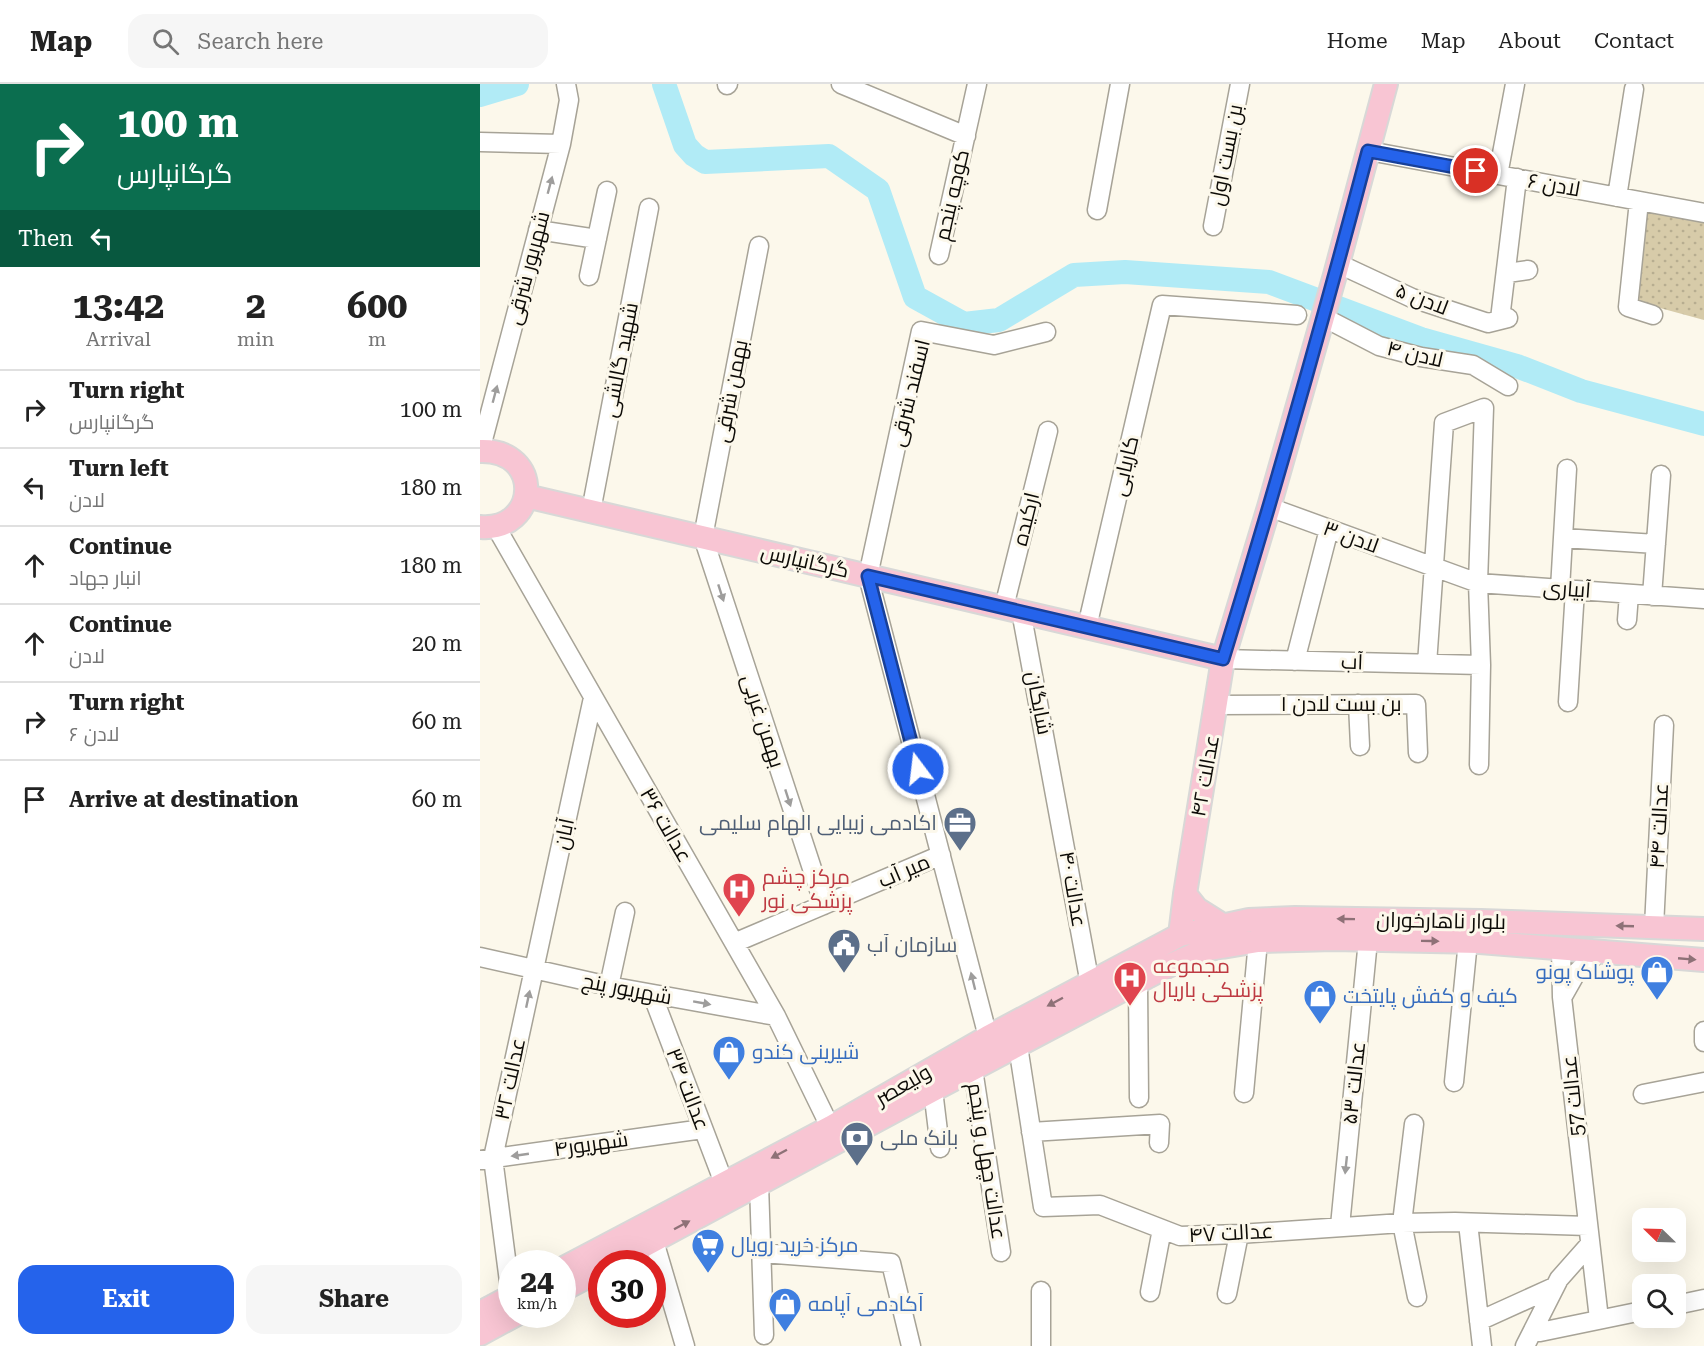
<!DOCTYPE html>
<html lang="en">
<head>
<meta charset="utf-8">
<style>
	:root { --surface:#fff; --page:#f6f6f6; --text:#222; --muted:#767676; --line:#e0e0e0; --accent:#2563eb }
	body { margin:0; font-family:"Roboto Serif",Cairo,serif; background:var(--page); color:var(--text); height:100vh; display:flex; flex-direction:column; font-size:22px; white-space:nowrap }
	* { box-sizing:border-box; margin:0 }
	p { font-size:20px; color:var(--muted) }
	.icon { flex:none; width:33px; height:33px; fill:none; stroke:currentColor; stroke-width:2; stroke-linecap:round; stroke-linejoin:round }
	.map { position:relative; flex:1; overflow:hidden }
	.details { display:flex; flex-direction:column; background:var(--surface); width:480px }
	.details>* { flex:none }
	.guide { background:#0b6e4f; color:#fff; overflow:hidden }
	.needle { width:39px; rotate:293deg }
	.tools { position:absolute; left:1152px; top:1124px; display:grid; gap:12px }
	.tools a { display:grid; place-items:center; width:54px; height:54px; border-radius:12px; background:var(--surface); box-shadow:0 6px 24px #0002; font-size:30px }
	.speed { position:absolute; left:18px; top:1166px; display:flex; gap:12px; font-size:30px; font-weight:700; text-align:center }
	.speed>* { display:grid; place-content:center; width:78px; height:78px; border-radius:50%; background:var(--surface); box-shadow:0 6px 24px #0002; line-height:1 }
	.speed small { font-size:15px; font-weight:400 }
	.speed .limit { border:9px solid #d22; background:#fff; color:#111 }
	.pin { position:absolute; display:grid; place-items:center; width:51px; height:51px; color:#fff; margin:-26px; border:3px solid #fff; border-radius:50%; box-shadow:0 2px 6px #0007 }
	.me { position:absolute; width:66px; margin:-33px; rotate:345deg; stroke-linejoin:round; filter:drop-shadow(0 0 4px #0008) }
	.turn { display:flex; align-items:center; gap:21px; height:126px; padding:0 18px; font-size:27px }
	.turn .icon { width:78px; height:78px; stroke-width:2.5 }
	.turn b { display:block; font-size:42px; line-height:51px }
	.then { display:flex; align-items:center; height:57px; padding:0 18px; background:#0003; gap:12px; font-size:22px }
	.eta { display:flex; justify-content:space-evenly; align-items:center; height:102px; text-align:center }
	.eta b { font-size:36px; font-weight:700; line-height:42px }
	.cta { display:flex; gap:12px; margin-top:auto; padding:12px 18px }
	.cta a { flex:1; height:69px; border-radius:18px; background:var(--accent); color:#fff; font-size:24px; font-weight:700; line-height:69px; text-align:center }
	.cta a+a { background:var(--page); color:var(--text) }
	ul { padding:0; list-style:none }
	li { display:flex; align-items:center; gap:18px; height:78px; padding:0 18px; border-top:2px solid var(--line) }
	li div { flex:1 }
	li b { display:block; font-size:22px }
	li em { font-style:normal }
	header { display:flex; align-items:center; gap:36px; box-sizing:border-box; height:84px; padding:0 30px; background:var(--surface); border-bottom:2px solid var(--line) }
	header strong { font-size:28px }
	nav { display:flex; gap:33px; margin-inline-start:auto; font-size:21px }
	.search { width:420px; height:54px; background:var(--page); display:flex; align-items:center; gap:15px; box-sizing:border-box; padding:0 21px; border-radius:18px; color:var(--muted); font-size:22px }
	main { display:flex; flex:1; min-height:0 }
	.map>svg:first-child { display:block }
	.park { fill:url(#park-dots) }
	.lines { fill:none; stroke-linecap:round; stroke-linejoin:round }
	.river { stroke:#b1ebf6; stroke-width:24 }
	.minor-casing { stroke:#a7a397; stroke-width:21 }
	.major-casing { stroke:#d8d8d7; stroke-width:26 }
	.minor { stroke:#fff; stroke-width:18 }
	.major { stroke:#f8c5d3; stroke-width:22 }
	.oneway { fill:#9e9d9c }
	.oneway2 { fill:#8e7177 }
	.route-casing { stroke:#184099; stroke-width:15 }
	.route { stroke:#2563eb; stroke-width:10 }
	.labels { text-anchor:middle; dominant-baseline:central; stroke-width:6; stroke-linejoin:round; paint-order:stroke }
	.street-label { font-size:21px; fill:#0d0b07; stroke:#fcf8eb }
	.service-label { font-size:21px; fill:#4e5e75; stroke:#fcf8eb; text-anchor:start }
	.health-label { font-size:21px; fill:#be3a42; stroke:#fcf8eb; text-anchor:start }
	.shop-label { font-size:21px; fill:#366cbe; stroke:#fcf8eb; text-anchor:start }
</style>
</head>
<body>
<header>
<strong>Map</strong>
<div class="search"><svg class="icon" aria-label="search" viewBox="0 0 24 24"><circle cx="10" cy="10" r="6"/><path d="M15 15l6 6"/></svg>Search here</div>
<nav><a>Home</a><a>Map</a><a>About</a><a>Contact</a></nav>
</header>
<main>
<section class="details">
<div class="guide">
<div class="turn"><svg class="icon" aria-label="right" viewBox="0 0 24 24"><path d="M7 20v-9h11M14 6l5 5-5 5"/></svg><div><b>100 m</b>گرگانپارس</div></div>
<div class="then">Then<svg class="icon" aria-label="left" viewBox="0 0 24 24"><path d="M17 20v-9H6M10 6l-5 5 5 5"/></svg></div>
</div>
<div class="eta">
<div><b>13:42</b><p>Arrival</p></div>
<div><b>2</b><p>min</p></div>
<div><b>600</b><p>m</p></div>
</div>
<ul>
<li><svg class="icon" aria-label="right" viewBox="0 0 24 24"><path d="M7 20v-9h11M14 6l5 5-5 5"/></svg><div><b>Turn right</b><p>گرگانپارس</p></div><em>100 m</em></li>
<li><svg class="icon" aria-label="left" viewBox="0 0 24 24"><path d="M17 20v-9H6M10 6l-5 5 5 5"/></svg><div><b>Turn left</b><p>لادن</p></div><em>180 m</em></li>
<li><svg class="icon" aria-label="ahead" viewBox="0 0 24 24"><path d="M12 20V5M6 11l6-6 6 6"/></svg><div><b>Continue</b><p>انبار جهاد</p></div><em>180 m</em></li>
<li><svg class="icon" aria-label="ahead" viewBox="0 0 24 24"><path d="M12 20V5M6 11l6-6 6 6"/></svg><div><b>Continue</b><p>لادن</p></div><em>20 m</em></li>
<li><svg class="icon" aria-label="right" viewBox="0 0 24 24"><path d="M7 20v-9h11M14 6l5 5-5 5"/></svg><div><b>Turn right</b><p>۶ لادن</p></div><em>60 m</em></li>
<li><svg class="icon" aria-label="arrive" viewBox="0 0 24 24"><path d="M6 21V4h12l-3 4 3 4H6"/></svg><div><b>Arrive at destination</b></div><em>60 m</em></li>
</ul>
<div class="cta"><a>Exit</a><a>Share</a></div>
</section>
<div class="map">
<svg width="1224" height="1262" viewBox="0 0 1224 1262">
	<defs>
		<pattern id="park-dots" width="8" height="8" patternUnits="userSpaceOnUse" patternTransform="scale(1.5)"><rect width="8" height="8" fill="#d7cba9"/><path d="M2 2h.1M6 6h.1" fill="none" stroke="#b7ad90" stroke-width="1.8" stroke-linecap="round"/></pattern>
	</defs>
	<rect width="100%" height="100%" fill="#fcf8eb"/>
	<path class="park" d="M 1168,125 L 1224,137 L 1224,236 L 1158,218 Z"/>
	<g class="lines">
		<path class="river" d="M 184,0 L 205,61 L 214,71 L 225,78 L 349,72 L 398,106 L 435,213 L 484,240 L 519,236 L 594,191 L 645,188 L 789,198 L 941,255 L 1037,282 L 1101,307 L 1224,340
			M 0,11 L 37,0"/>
		<g class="minor-casing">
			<path id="minor" d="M 361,0 L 486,52
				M 247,1 L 248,0
				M 0,58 L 81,60
				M 889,67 L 1224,129
				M 1018,91 L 1035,0
				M 1137,113 L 1154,5
				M 1159,117 L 1148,223 L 1173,231
				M 617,126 L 640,0
				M 733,142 L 760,0
				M 58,146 L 117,155
				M 279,162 L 223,453 L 344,821
				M 459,171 L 497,0
				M 859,180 L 932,214 L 1008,239 L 1028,234
				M 1027,189 L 1048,186
				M 109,192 L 127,107
				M 843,233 L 899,262 L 941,273 L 993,281 L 1028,302
				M 1020,235 L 1037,94
				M 0,367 L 81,60 L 89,16 L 86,0
				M 789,423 L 998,499 L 1224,515
				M 111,427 L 169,124
				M 16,443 L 296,932 L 356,1055
				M 1083,454 L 1176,460
				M 1080,505 L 1087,385
				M 1172,512 L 1181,391
				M 524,523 L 568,347
				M 541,527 L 610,900
				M 1147,536 L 1149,510
				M 607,543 L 682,221 L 817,231
				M 743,575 L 1001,581
				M 815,577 L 849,445
				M 947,580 L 964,339 L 1004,324 L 998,499 L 1001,581 L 999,681
				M 1088,618 L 1095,506
				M 878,620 L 880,662
				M 737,621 L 936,620 L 938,669
				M 1174,843 L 1184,641
				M 254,859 L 461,771
				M 1081,864 L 1082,913 L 1119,1235
				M 0,873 L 129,902 L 296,932
				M 658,899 L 659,1014
				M 129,902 L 145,828
				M 172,910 L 244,1099
				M 1083,912 L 1096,889 L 1120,867
				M 1224,947 L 1224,958
				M 508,953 L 388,492 L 441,247 L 514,261 L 566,248
				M 538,962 L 563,1123 L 620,1121 L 700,1152 L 759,1150 L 922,1139 L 975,1138 L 1108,1142
				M 493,985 L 521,1168
				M 974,998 L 988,857
				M 453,1006 L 460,1064
				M 764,1009 L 778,857
				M 1163,1010 L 1224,998
				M 934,1040 L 922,1139 L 937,1213
				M 551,1048 L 680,1040 L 679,1059
				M 0,1076 L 223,1045
				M 279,1100 L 284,1251
				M 988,1139 L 1002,1262
				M 860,1142 L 888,856
				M 174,1157 L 205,1262
				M 281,1169 L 411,1179 L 431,1262
				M 670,1208 L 682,1145
				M 747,1210 L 759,1150
				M 31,1213 L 13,1074 L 113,614
				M 1196,1221 L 1224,1215
				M 999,1237 L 1074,1203
				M 1060,1248 L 1162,1227
				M 561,1262 L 561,1207
				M 1045,1262 L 1079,1195 L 1110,1160"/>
		</g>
		<g class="major-casing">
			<path id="major" d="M 0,367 C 64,365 59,448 0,443
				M 46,412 L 743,575
				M 705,810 L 743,575 L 789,423 L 855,191 L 906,0
				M 700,851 L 705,810 L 717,825 L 744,842
				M 132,1179 L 453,1006 L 686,883 L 724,866 L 778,857 L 853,855 L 1000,858 L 1224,876
				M 82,1185 L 351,1043 L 508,953 L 700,851 L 769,836 L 815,834 L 1001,837 L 1224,845
				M 82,1206 L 122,1185
				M 0,1229 L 32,1212
				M 0,1250 L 37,1230"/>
		</g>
		<use href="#minor" class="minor"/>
		<use href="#major" class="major"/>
	</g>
	<defs><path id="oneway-solid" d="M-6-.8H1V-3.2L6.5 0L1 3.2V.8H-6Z" transform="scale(1.5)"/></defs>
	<g class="oneway">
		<use href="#oneway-solid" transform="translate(70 101) rotate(-75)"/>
		<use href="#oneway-solid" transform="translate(15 310) rotate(-75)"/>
		<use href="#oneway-solid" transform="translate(241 509) rotate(72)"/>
		<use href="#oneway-solid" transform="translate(308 714) rotate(72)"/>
		<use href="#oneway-solid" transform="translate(493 897) rotate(-104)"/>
		<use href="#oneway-solid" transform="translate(48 915) rotate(-78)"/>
		<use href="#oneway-solid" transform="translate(222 919) rotate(10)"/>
		<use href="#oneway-solid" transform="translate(40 1071) rotate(172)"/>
		<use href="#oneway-solid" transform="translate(866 1081) rotate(96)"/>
	</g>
	<g class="oneway2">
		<use href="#oneway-solid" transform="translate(866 835) rotate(-179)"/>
		<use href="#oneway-solid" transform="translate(1145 842) rotate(-178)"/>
		<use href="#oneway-solid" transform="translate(950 857) rotate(1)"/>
		<use href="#oneway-solid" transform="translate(1207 875) rotate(5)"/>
		<use href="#oneway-solid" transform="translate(575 918) rotate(152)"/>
		<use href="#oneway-solid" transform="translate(299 1070) rotate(152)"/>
		<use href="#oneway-solid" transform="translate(202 1141) rotate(-28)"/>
	</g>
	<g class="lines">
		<g class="route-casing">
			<path id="route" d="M 438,685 L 388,492 L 743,575 C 795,406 843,237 888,67 L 996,87"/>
		</g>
		<use href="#route" class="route"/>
	</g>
	<defs>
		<g id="office-pin" transform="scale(1.725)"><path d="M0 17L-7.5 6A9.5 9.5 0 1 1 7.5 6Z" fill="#5c6f8a" stroke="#fcf8eb"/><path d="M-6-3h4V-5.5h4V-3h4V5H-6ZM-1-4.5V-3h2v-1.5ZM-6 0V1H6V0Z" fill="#fff"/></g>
		<g id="hospital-pin" transform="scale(1.725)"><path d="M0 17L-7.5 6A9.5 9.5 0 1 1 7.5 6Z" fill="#e0444e" stroke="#fcf8eb"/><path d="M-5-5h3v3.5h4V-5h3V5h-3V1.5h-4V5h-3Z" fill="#fff"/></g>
		<g id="civic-pin" transform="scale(1.725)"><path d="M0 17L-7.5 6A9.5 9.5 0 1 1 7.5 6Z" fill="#5c6f8a" stroke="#fcf8eb"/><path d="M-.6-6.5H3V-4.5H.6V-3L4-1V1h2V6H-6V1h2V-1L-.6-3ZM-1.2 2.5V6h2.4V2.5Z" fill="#fff"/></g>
		<g id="shop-pin" transform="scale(1.725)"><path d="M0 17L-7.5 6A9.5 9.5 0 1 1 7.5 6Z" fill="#3f7fe0" stroke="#fcf8eb"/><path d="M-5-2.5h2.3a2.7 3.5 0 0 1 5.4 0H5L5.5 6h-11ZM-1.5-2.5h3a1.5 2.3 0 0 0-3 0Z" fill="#fff"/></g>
		<g id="bank-pin" transform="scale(1.725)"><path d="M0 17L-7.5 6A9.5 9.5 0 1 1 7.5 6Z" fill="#5c6f8a" stroke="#fcf8eb"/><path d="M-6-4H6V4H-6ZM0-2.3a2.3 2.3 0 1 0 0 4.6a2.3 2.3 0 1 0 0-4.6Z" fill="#fff"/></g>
		<g id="supermarket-pin" transform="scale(1.725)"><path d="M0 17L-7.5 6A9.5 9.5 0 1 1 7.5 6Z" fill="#3f7fe0" stroke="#fcf8eb"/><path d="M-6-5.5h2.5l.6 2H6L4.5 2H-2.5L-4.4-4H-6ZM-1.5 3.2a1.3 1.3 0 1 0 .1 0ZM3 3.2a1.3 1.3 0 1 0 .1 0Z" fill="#fff"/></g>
	</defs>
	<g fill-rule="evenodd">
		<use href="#office-pin" x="480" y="739"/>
		<use href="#hospital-pin" x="259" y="805"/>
		<use href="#civic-pin" x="364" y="861"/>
		<use href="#shop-pin" x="1177" y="888"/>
		<use href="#hospital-pin" x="650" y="894"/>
		<use href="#shop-pin" x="840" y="912"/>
		<use href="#shop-pin" x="249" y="968"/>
		<use href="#bank-pin" x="377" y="1054"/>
		<use href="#supermarket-pin" x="228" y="1161"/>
		<use href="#shop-pin" x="305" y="1220"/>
	</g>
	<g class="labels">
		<g class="street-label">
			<text transform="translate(746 71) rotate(-79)">بن بست اول</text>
			<text transform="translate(1074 101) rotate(10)">۶ لادن</text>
			<text transform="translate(472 111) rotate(-77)">کوچه پنجم</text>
			<text transform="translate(48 184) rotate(-75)">شهریور شرقی</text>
			<text transform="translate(942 215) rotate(21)">۵ لادن</text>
			<text transform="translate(935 270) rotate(13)">۴ لادن</text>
			<text transform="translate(140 276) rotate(-79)">شهید گالشی</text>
			<text transform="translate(251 307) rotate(-79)">بهمن شرقی</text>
			<text transform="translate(430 309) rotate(-76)">اسفند شرقی</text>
			<text transform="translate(645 382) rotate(-77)">کاریابی</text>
			<text transform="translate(546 435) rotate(-76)">ارکیده</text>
			<text transform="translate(871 453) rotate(20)">۳ لادن</text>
			<text transform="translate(325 477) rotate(13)">گرگانپارس</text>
			<text transform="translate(1087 505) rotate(4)">آبیاری</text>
			<text transform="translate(872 578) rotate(2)">آب</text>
			<text transform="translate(559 619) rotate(79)">شایگان</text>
			<text x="861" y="620">۱ بن بست لادن</text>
			<text transform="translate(283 637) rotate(72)">بهمن غربی</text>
			<text transform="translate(725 692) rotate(-80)">عدالت ۴۲</text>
			<text transform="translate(186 741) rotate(60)">عدالت ۳۶</text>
			<text transform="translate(1179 742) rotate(-87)">۴۴ عدالت</text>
			<text transform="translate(84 750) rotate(-78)">آبان</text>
			<text transform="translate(424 787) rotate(-23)">میر آب</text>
			<text transform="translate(593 805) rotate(80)">عدالت ۴۰</text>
			<text transform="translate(961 837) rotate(1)">بلوار ناهارخوران</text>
			<text transform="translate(147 905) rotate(11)">شهریور پنج</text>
			<text transform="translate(30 995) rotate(-78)">عدالت ۳۲</text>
			<text transform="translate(874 999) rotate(-84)">عدالت ۵۳</text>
			<text transform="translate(423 1001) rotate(-30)">ولیعصر</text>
			<text transform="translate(208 1005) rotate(69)">عدالت ۳۴</text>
			<text transform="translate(1093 1012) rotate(-96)">عدالت 57</text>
			<text transform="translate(111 1060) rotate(-8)">شهریور۴</text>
			<text transform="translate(507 1077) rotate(81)">عدالت چهل و پنجم</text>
			<text transform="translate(751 1149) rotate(-3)">عدالت ۴۷</text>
		</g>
		<g class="service-label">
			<text x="457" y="739" text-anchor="end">اکادمی زیبایی الهام سلیمی</text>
			<text x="387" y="861">سازمان آب</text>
			<text x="400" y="1054">بانک ملی</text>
		</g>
		<g class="health-label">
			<text x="282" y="793">مرکز چشم<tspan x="282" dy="24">پزشکی نور</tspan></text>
			<text x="673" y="882">مجموعه<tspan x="673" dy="24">پزشکی باریال</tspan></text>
		</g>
		<g class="shop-label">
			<text x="1154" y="888" text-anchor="end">پوشاک پونو</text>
			<text x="863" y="912">کیف و کفش پایتخت</text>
			<text x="272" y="968">شیرینی کندو</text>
			<text x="251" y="1161">مرکز خرید رویال</text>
			<text x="328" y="1220">آکادمی آپامه</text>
		</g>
	</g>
</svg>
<div class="tools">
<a><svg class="needle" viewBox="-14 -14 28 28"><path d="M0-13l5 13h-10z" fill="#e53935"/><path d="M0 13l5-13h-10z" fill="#767676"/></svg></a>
<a><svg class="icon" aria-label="search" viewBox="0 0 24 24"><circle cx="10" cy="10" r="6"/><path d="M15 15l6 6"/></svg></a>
</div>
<div class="speed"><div>24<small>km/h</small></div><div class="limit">30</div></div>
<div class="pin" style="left:996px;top:87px;background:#d93025"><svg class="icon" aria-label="arrive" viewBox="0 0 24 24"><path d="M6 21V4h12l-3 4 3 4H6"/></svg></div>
<svg class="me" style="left:438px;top:685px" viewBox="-20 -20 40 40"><circle r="17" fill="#2563eb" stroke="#fff" stroke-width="3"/><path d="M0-11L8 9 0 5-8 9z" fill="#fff"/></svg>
</div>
</main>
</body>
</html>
